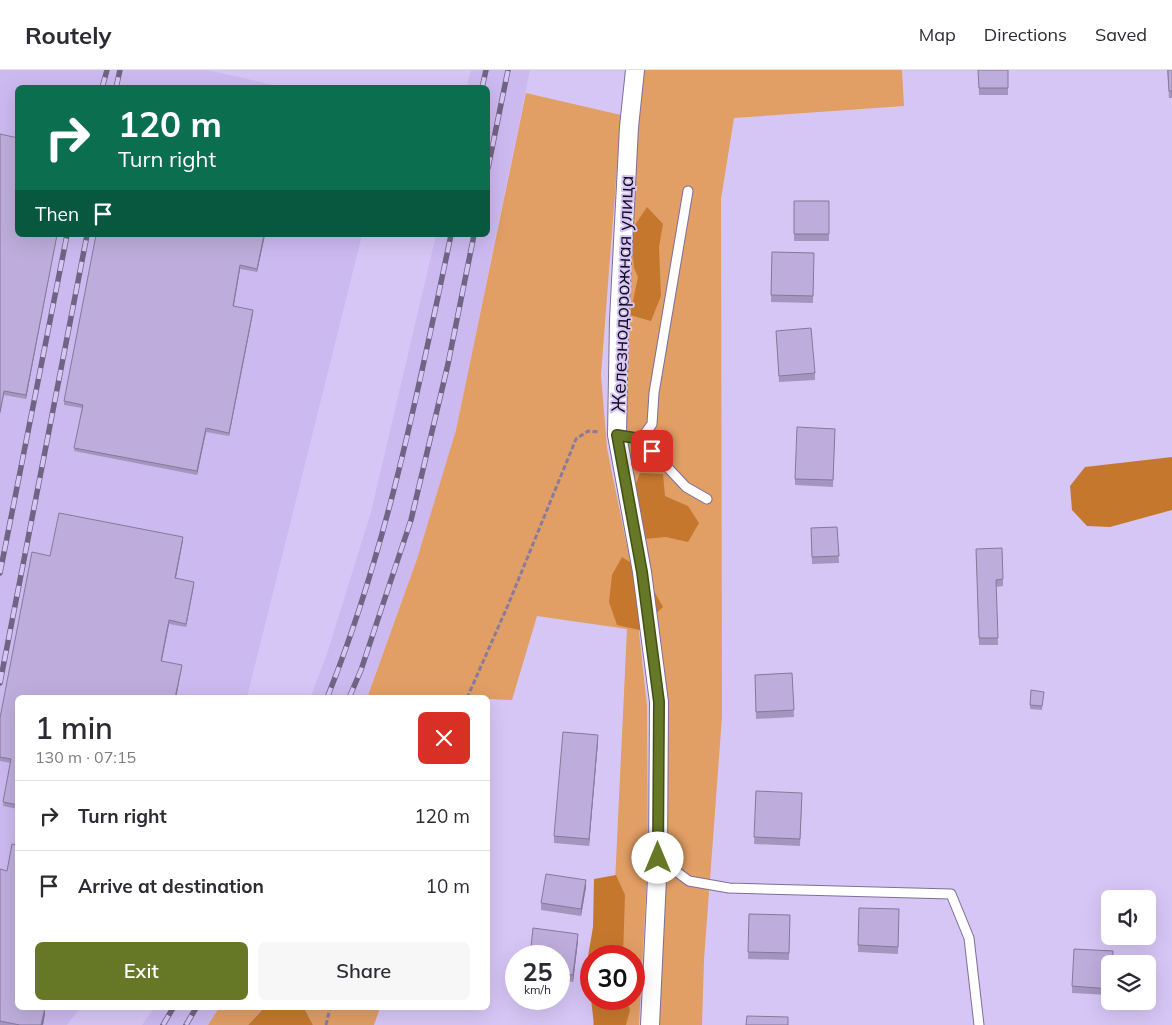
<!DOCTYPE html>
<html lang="en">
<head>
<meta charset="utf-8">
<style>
	:root { --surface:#fff; --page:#f7f7f7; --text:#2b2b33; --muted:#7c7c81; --line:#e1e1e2; --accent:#667826 }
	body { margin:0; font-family:Mulish,sans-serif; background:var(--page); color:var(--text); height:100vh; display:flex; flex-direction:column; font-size:19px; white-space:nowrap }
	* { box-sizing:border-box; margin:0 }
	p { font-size:16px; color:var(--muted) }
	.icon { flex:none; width:28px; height:28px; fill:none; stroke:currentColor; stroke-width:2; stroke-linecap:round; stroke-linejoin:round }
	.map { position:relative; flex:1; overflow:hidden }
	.panel { position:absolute; left:15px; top:625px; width:475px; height:315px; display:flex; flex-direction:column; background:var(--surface); border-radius:8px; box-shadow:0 5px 20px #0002 }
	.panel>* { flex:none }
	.hud { position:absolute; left:15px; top:15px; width:475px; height:152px; border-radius:8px; box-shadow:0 5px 20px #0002; background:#0b6e4f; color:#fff; overflow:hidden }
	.tools { position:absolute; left:1101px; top:820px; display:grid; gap:10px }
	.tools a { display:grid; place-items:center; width:55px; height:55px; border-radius:8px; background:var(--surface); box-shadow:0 5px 20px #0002; font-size:25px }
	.speed { position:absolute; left:505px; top:875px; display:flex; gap:10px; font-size:25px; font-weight:700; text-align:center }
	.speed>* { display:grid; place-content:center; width:65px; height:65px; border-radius:50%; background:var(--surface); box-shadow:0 5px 20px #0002; line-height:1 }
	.speed small { font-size:12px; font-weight:400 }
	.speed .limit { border:8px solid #d22; background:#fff; color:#111 }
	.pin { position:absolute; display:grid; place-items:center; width:42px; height:42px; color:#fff; margin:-21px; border-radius:10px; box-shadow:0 2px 8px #0006 }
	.me { position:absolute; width:55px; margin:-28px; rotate:0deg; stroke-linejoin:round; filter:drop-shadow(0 0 4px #0008) }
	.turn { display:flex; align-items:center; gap:18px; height:105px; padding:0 20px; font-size:22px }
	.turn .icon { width:65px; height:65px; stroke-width:2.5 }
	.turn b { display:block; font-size:35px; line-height:42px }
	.then { display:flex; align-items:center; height:48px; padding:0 20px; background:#0003; gap:10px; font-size:19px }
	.round { display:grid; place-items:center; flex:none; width:52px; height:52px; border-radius:8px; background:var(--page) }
	.summary { display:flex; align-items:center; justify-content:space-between; height:85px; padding:0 20px }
	h1 { font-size:30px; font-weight:600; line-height:38px }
	.action { display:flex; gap:10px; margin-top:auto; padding:10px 20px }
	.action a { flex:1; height:58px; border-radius:8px; background:var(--accent); color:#fff; font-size:20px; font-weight:600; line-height:58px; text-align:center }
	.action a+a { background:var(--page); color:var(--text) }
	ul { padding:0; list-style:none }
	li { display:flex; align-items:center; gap:15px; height:70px; padding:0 20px; border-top:1px solid var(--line) }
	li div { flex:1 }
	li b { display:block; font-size:19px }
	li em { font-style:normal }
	header { display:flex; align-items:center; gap:30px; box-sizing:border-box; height:70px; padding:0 25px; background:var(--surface); border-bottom:1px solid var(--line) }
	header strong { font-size:24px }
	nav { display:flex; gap:28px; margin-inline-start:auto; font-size:18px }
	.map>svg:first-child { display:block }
	.built { fill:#ccb9f0 }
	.green { fill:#e19e65 }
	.forest { fill:#c5782d }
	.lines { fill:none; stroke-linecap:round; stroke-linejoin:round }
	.lane-casing { stroke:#7d6e99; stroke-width:11 }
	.street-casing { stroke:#7d6e99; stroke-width:20 }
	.path { stroke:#877b9f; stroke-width:3; stroke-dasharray:5 2.5; stroke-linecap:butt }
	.lane { stroke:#fff; stroke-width:9 }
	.street { stroke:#fff; stroke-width:18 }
	.rail-casing { stroke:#6f6483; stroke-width:5.5 }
	.rail { stroke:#d6c6f6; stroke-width:4; stroke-dasharray:11; stroke-linecap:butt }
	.wall { fill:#a395bd }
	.shaded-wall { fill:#85799a }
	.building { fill:#beaddc; stroke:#85799a }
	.route-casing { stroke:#424e19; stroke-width:12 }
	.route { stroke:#667826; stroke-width:9 }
	.labels { text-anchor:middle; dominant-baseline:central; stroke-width:4; stroke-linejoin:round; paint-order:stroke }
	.street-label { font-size:19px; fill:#100a1a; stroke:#d6c6f6 }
</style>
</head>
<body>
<header>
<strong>Routely</strong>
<nav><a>Map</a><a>Directions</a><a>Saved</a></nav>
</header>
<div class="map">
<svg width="1172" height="955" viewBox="0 0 1172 955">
	<rect width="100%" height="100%" fill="#d6c6f6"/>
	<path class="built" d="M 0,0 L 208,0 L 282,17 L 18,18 L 18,165 L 362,165 L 247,627 L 18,628 L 18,938 L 80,938 L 67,955 L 0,955 Z
		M 471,0 L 530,0 L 456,360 L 417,489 L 367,627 L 310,628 L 327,584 L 371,442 L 436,165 L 488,165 L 488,18 L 467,17 Z
		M 154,938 L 219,938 L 208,955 L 142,955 Z"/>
	<path class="green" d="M 643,0 L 902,0 L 904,36 L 734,48 L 721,129 L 722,647 L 704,890 L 702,955 L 657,955 L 664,635 L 622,369 L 630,145 Z
		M 526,23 L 621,45 L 601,305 L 607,378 L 633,506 L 647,636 L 648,787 L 639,955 L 593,955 L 597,929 L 634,929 L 634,886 L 604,886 L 615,813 L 627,559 L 537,546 L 512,630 L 488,629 L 488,628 L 367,628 L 417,489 L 456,360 Z
		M 219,938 L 264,938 L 248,955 L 208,955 Z
		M 304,938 L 380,938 L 374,955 L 313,955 Z"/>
	<path class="forest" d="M 647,137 L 663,154 L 659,177 L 661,226 L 651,251 L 630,245 L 638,207 L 634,198 L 631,161 Z
		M 1172,387 L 1172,440 L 1110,457 L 1087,456 L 1072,440 L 1070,416 L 1085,397 Z
		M 640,403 L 663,404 L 665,426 L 688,436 L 699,453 L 688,472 L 666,467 L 644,469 L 631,427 Z
		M 622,487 L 642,500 L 663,537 L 639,560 L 617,555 L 609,532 L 612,505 Z
		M 616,805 L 625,825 L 623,886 L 591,886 L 591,927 L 587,892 L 593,857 L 594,809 Z
		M 591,929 L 626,929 L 630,940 L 626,955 L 594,955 Z
		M 264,938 L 304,938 L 313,955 L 248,955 Z"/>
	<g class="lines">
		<g class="lane-casing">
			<path id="lane" d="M 617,365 L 641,369 L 652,354 L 654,323 L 688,121
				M 641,369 L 686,417 L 707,429
				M 658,788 L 689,811 L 729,818 L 951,824 L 969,868 L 979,955"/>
		</g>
		<g class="street-casing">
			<path id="street" d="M 635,0 L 629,57 L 619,250 L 617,365 L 642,502 L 659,632 L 658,788 L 650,955"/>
		</g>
		<path class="path" d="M 467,628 L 508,535 L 576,369 L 588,361 L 599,362
			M 326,955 L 330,938"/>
		<use href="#lane" class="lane"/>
		<use href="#street" class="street"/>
		<g class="rail-casing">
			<path id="rail" d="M 102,18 L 107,0
				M 116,18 L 120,0
				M 482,18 L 486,0
				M 488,98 L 508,0
				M 0,503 L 67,165
				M 0,613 L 87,165
				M 327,628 C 387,479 418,321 451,165
				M 349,628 L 361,600 L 411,450 L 448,294 L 474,165
				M 163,955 L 173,938
				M 186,955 L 196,938"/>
		</g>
		<use href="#rail" class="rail"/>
	</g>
	<path class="wall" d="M 978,0 L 1008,0 L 1008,25 L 979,25 Z
		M 1167,0 L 1172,0 L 1172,28 L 1169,28 Z
		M 0,64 L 18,165 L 57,165 L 26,329 L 4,325 L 0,345 Z
		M 794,131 L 829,131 L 829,171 L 794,171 Z
		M 96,165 L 265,165 L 257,202 L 240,199 L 234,236 L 253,243 L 229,366 L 206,362 L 197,405 L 74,381 L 82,338 L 64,335 L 64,331 Z
		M 772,182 L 814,183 L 813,233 L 771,232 Z
		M 776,261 L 815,303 L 815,310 L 779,312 Z
		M 835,359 L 833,417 L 795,415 L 795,409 Z
		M 837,457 L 839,493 L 812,494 L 811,458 Z
		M 183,470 L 176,508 L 194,515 L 186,557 L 169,554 L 162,591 L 182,598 L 176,628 L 18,628 L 18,739 L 3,736 L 11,693 L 0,691 L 0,648 L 50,486 Z
		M 976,479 L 1003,509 L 1003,516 L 996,517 L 998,575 L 979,575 Z
		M 792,603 L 794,647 L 756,649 L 755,605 Z
		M 1044,622 L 1042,640 L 1030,639 L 1030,635 Z
		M 598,672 L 589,776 L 554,773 L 554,766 Z
		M 756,721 L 802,730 L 800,776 L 754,774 Z
		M 0,799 L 18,938 L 45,944 L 43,955 L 0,955 Z
		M 586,817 L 581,846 L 541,840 L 541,833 Z
		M 899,839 L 898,884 L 858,882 L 858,875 Z
		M 749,844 L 790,845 L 789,890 L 748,889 Z
		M 578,871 L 573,912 L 559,910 L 559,886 Z
		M 1113,881 L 1112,894 L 1110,894 L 1110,925 L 1072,923 L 1072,916 Z"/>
	<path class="shaded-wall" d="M 57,165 L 26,329 L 26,325 Z
		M 264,165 L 265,165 L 257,202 L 257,199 Z
		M 240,195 L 240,199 L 233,239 L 233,236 Z
		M 253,240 L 253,243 L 229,366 L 229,363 Z
		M 206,358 L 206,362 L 197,405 L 197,401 Z
		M 183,467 L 183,470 L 175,512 L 175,508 Z
		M 194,512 L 194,515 L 186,557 L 186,554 Z
		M 169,550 L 169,554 L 161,594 L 161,591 Z
		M 182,595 L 176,628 L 175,628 Z
		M 598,665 L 598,672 L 589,776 L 589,769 Z
		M 586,810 L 586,817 L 581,846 L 581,839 Z
		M 578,864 L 578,871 L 573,912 L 573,905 Z
		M 45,938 L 45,944 L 43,955 L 41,955 Z"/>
	<path class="building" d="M 978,0 L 1008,0 L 1008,18 L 979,18 Z
		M 1168,0 L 1172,0 L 1172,21 L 1169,21 Z
		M 0,64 L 18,68 L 18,165 L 57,165 L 26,325 L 4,321 L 0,342 Z
		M 794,131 L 829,131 L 829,164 L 794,164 Z
		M 96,165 L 264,165 L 257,199 L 240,195 L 233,236 L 253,240 L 229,363 L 206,358 L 197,401 L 74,378 L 83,335 L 64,331 Z
		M 772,182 L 814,183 L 813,226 L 771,225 Z
		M 811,258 L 815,303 L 779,306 L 776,261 Z
		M 797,357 L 835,359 L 833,410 L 795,409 Z
		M 59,443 L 183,467 L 175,508 L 194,512 L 186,554 L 169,550 L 161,591 L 182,595 L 175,628 L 18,628 L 18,735 L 3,732 L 11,689 L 0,687 L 0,648 L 32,482 L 50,486 Z
		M 837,457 L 839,486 L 812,487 L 811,458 Z
		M 1002,478 L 1003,509 L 996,510 L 998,568 L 979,568 L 976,479 Z
		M 792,603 L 794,640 L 756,642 L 755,605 Z
		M 1031,620 L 1044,622 L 1042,636 L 1030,635 Z
		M 563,662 L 598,665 L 589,769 L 554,766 Z
		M 756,721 L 802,723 L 800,769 L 754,767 Z
		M 12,774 L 18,775 L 18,938 L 45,938 L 41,955 L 20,955 L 0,951 L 0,799 L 7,801 Z
		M 546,804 L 586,810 L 581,839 L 541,833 Z
		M 859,838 L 899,839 L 898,877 L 858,875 Z
		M 749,844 L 790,845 L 789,883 L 748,882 Z
		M 533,858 L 578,864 L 573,905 L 559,903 L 559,886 L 530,886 Z
		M 1074,879 L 1113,881 L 1112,894 L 1110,894 L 1110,919 L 1072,916 Z
		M 747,946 L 788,947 L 788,955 L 746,955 Z"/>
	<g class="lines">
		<g class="route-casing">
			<path id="route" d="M 652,381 L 641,369 L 617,365 L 642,502 L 659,632 L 658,788"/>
		</g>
		<use href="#route" class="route"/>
	</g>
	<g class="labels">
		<g class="street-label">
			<text transform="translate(622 224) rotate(-88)">Железнодорожная улица</text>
		</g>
	</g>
</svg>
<div class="tools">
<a><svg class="icon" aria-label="sound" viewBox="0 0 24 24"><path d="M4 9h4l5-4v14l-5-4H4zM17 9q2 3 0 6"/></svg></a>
<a><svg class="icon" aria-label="layers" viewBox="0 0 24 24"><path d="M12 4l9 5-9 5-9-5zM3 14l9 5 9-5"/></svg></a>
</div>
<div class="speed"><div>25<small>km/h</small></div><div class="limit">30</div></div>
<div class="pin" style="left:652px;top:381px;background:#d93025"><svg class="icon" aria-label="arrive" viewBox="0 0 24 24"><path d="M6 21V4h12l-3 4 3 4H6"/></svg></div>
<svg class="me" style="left:658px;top:788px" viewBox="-20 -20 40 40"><circle r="19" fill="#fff"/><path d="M0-13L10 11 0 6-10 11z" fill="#667826"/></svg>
<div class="hud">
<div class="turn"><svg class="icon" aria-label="right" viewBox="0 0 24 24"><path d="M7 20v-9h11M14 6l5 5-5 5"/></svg><div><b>120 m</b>Turn right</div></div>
<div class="then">Then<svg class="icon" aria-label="arrive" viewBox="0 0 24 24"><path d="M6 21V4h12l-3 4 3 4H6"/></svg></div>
</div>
<section class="panel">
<div class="summary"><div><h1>1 min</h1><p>130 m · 07:15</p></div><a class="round" style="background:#d93025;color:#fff"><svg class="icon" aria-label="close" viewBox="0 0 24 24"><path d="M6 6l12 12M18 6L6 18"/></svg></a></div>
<ul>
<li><svg class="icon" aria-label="right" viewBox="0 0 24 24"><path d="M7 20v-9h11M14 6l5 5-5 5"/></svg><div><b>Turn right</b></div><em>120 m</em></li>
<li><svg class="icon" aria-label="arrive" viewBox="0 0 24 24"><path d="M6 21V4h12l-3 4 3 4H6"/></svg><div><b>Arrive at destination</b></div><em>10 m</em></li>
</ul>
<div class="action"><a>Exit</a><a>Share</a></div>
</section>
</div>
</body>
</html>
